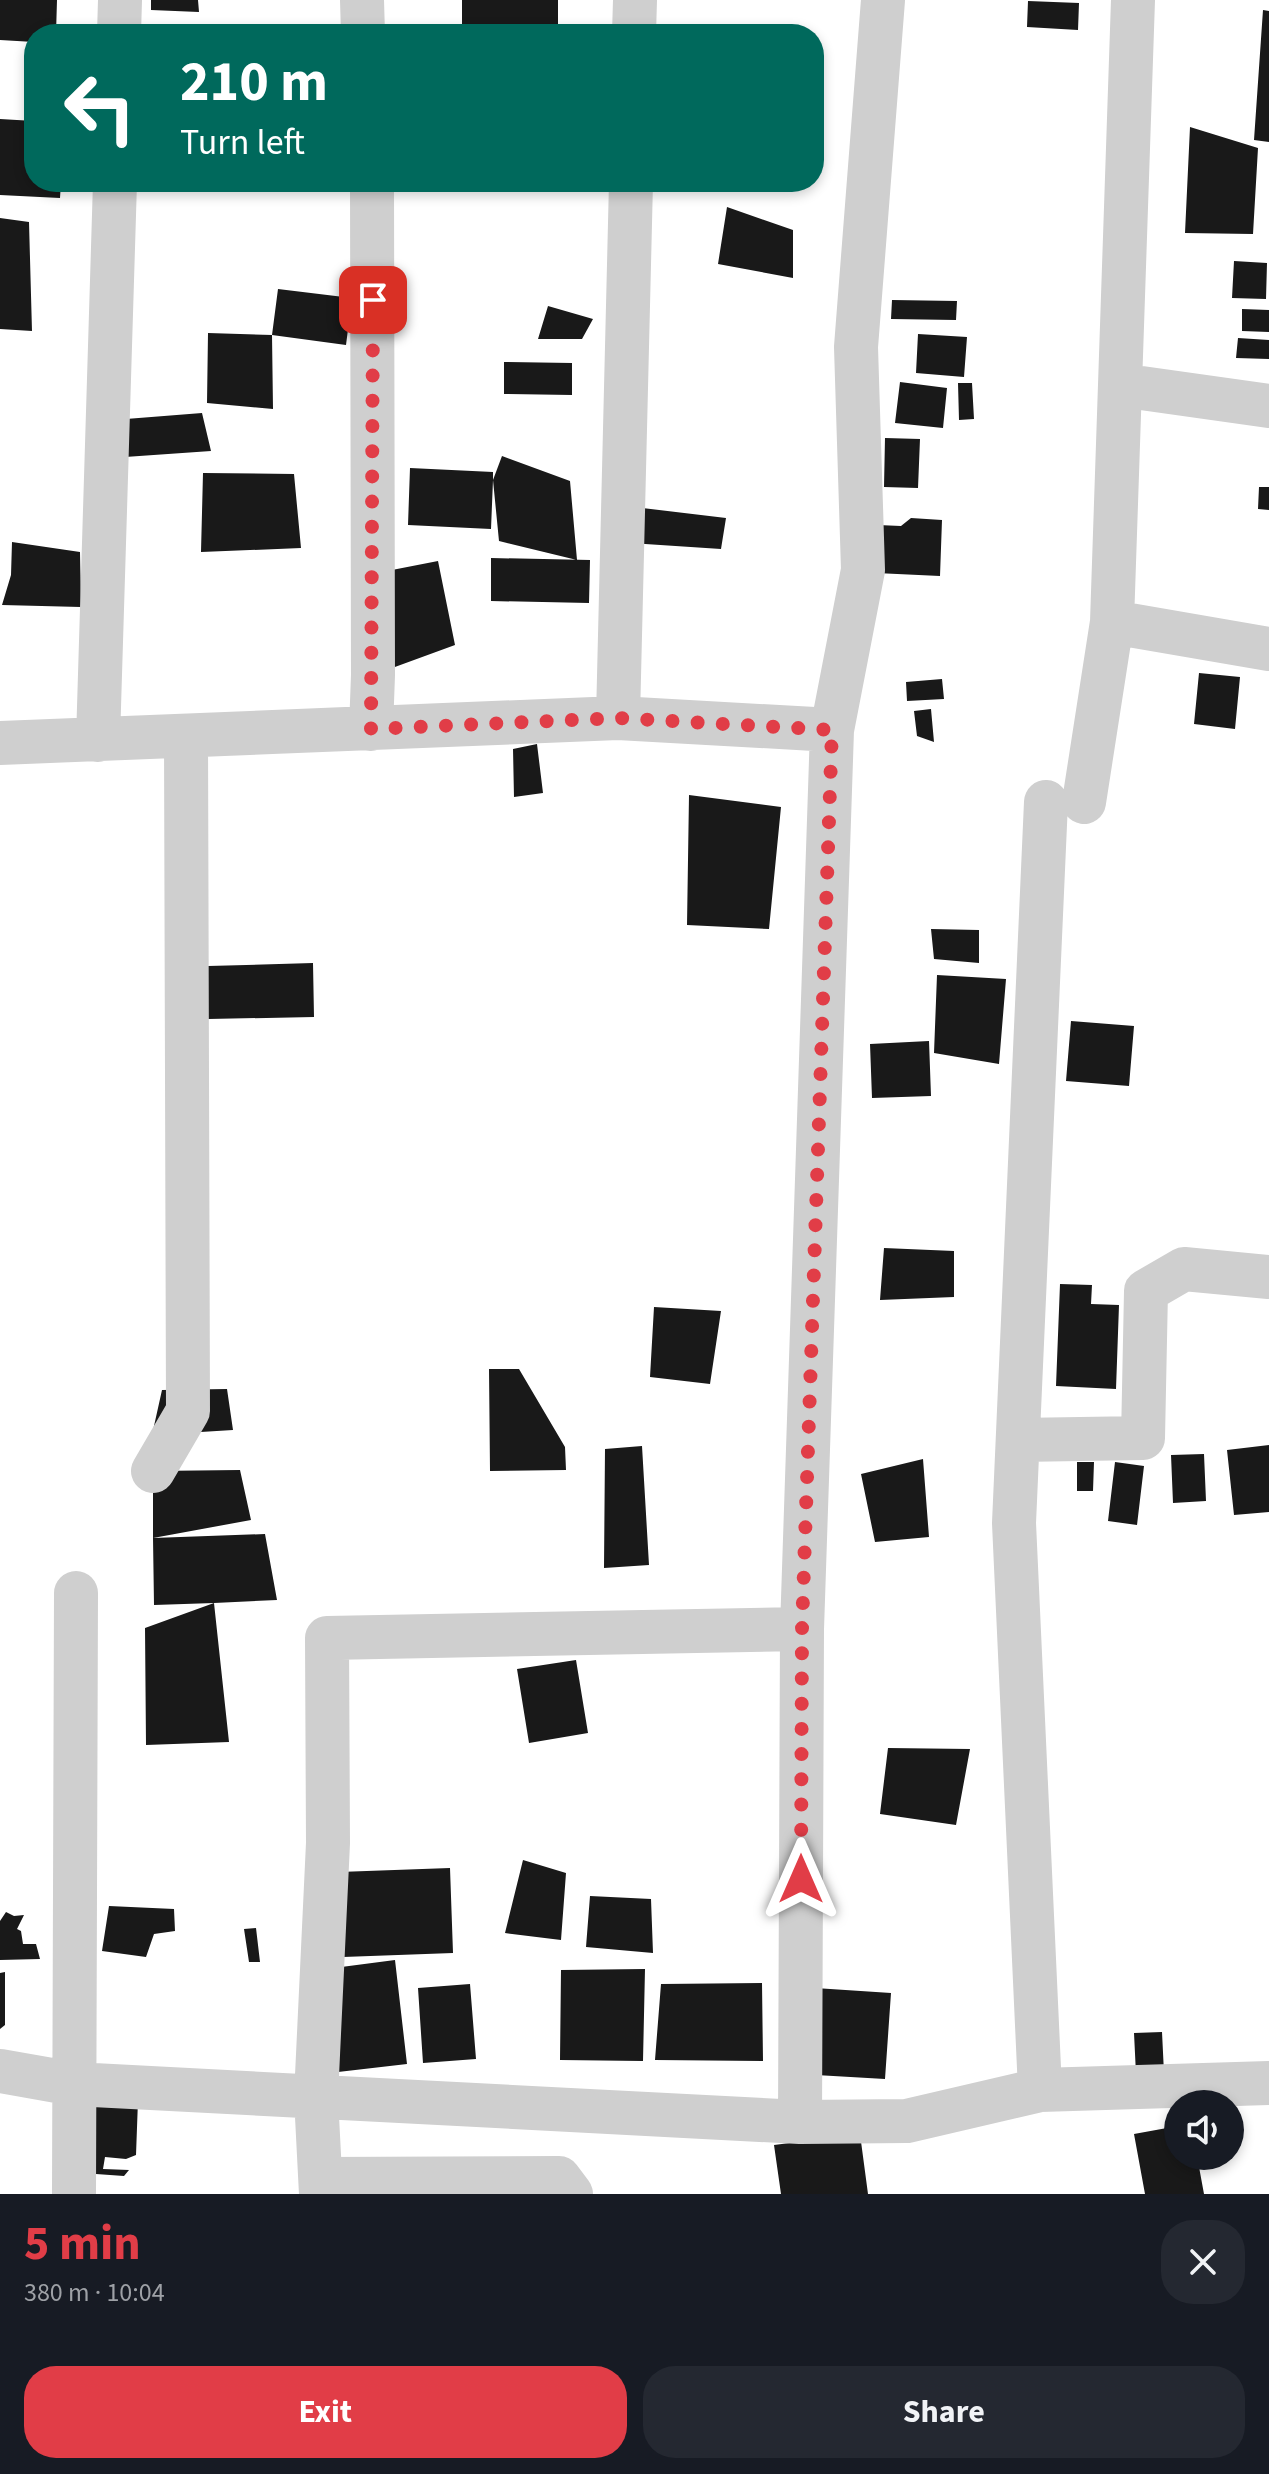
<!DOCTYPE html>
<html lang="en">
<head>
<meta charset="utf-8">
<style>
	:root { --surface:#171b24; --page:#242831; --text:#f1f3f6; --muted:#9ea1a6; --accent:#e13d47 }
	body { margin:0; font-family:"Source Sans 3",sans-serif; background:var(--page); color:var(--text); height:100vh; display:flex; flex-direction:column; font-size:30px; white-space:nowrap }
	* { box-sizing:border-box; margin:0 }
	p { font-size:26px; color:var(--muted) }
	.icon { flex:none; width:44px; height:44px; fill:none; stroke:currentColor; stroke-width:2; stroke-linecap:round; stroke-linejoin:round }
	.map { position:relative; height:2194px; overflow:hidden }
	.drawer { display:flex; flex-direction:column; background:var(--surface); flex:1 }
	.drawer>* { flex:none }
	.hud { position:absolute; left:24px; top:24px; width:800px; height:168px; border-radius:32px; box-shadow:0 4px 12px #0003; background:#00695c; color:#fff; overflow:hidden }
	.tools { position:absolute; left:1164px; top:2090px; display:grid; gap:16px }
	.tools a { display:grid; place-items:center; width:80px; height:80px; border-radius:50%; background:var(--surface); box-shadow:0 4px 12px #0003; font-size:40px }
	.pin { position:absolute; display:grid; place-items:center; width:68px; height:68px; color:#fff; margin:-34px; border-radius:16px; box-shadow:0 4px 12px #0006 }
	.me { position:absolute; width:88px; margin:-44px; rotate:0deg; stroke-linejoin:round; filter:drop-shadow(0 0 6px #0008) }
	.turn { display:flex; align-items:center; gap:28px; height:168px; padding:0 24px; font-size:36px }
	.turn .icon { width:104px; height:104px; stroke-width:2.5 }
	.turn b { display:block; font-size:56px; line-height:68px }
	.round { display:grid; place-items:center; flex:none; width:84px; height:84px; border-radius:32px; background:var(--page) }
	.overview { display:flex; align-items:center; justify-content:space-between; height:136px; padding:0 24px }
	h1 { font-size:48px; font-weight:700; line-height:60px; color:var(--accent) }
	.cta { display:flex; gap:16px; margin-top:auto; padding:16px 24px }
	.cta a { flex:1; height:92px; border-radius:32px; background:var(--accent); color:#fff; font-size:32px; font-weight:700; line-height:92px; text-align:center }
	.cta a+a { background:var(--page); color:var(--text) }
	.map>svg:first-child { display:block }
	.building { fill:#191919 }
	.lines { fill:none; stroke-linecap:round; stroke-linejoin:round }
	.minor { stroke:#cfcfcf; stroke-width:44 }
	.route { stroke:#e13d47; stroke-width:14; stroke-dasharray:0 25.2 }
</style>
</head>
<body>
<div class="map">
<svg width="1269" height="2194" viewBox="0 0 1269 2194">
	<rect width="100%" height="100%" fill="#fff"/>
	<path class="building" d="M 0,0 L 57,0 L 56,34 L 34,34 L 34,42 L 0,40 Z
		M 151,0 L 198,0 L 199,12 L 151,10 Z
		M 462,0 L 558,0 L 558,34 L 462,34 Z
		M 1028,1 L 1079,3 L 1078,30 L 1027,27 Z
		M 1263,10 L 1269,11 L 1269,142 L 1254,140 Z
		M 0,119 L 34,121 L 34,182 L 61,182 L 60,198 L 0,195 Z
		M 1190,127 L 1258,148 L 1253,234 L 1185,233 Z
		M 727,207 L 793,230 L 793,278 L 718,264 Z
		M 0,218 L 29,222 L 32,331 L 0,329 Z
		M 1234,261 L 1267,263 L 1266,299 L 1232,298 Z
		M 278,289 L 352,298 L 346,345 L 272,335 Z
		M 892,300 L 957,301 L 956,320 L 891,319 Z
		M 548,306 L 593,319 L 582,339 L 538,339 Z
		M 1242,309 L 1269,310 L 1269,332 L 1242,331 Z
		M 208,333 L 272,335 L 273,409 L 207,403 Z
		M 918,334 L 967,337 L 964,377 L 916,373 Z
		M 1238,338 L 1269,340 L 1269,359 L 1236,358 Z
		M 504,362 L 572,363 L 572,395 L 504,394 Z
		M 900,382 L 947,388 L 943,428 L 895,423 Z
		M 958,383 L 972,383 L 974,419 L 959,420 Z
		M 202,413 L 211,451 L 125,457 L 126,419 Z
		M 885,438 L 920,439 L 918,488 L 884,487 Z
		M 502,456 L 570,481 L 577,560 L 499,541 L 493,480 L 491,529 L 408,525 L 410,468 L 493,472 L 493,480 Z
		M 203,473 L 294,474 L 301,548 L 201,552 Z
		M 1259,487 L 1269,487 L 1269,510 L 1258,509 Z
		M 634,507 L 726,518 L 721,549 L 630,543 Z
		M 911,518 L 942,520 L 940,576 L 876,573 L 878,525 L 901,526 Z
		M 12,542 L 80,552 L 81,607 L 2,605 L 11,575 Z
		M 491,558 L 590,560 L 589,603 L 491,601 Z
		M 438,561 L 455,645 L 373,675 L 351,578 Z
		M 1199,673 L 1240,677 L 1235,729 L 1194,724 Z
		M 942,679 L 944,699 L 907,701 L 906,682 Z
		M 931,709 L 934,742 L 917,736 L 914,711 Z
		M 537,744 L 543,793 L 514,797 L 513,749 Z
		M 689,795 L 781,807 L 769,929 L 687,925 Z
		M 931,929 L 979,930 L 979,963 L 934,959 Z
		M 313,963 L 314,1017 L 208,1019 L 208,966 Z
		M 937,975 L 1006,979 L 999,1064 L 934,1053 Z
		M 1071,1021 L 1134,1026 L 1129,1086 L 1066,1081 Z
		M 929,1041 L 931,1096 L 872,1098 L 870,1044 Z
		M 884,1248 L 954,1251 L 954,1297 L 880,1300 Z
		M 1060,1284 L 1092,1285 L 1091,1304 L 1119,1305 L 1116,1389 L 1056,1386 Z
		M 654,1307 L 721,1311 L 710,1384 L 650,1377 Z
		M 489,1369 L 519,1369 L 565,1447 L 566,1470 L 490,1471 Z
		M 227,1389 L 233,1430 L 152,1435 L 162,1390 Z
		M 1269,1445 L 1269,1512 L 1234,1515 L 1227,1450 Z
		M 642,1446 L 649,1565 L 604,1568 L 605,1449 Z
		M 1204,1454 L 1206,1501 L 1173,1503 L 1171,1455 Z
		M 923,1459 L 929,1537 L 875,1542 L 861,1474 Z
		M 1077,1462 L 1094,1462 L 1093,1491 L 1077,1491 Z
		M 1115,1462 L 1144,1466 L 1137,1525 L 1108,1521 Z
		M 240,1470 L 251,1520 L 153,1538 L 265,1534 L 277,1600 L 214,1603 L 229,1742 L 146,1745 L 145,1628 L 214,1603 L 154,1605 L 153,1538 L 153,1471 Z
		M 576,1660 L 588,1733 L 529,1743 L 517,1669 Z
		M 888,1748 L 970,1749 L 956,1825 L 880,1814 Z
		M 523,1860 L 566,1873 L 561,1940 L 505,1933 Z
		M 450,1868 L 453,1953 L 343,1957 L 339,1872 Z
		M 590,1896 L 651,1899 L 653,1953 L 586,1947 Z
		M 109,1906 L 174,1909 L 175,1931 L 154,1934 L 146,1957 L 102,1951 Z
		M 6,1912 L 14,1916 L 24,1915 L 17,1929 L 21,1931 L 23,1944 L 36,1944 L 40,1959 L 0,1960 L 0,1921 Z
		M 256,1928 L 260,1962 L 249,1962 L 244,1929 Z
		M 395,1960 L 407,2064 L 338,2072 L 326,1969 Z
		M 645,1969 L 643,2061 L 560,2060 L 561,1970 Z
		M 5,1972 L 5,2025 L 0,2029 L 0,1973 Z
		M 762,1983 L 763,2061 L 655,2060 L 661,1984 Z
		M 470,1984 L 476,2059 L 423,2063 L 418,1988 Z
		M 815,1988 L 891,1993 L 885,2079 L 816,2075 Z
		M 1162,2032 L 1164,2073 L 1136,2074 L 1134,2033 Z
		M 76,2088 L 138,2100 L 136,2155 L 126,2159 L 105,2157 L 103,2169 L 129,2170 L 124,2176 L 82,2173 Z
		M 1178,2126 L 1178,2156 L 1197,2156 L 1204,2194 L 1145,2194 L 1134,2134 Z
		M 860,2134 L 868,2194 L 781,2194 L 774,2145 Z"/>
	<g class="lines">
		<path class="minor" d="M 362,0 L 363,34
			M 119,34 L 120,0
			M 634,34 L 635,0
			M 1120,385 L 1269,406
			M 1112,622 L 1269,649
			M 618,718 L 631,182
			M 371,729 L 373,675 L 372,182
			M 832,730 L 863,570 L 856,347 L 883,0
			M 98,740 L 115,182
			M 0,743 L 618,718 L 832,730 L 802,1629 L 800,2122
			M 1084,802 L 1112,622 L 1133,0
			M 1018,1440 L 1143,1438 L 1146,1291 L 1184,1269 L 1269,1277
			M 153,1471 L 188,1411 L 186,737
			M 0,2071 L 74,2084 L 800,2122 L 907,2121 L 1040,2090 L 1014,1523 L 1046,802
			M 1040,2090 L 1269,2083
			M 321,2179 L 559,2178 L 571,2194
			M 74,2194 L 76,1593
			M 321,2194 L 316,2097 L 328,1843 L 327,1638 L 802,1629"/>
	</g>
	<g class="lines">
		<path class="route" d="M 373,300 L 371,729 L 618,718 L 832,730 L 802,1629 L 801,1879"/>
	</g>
</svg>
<div class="tools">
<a><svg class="icon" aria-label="sound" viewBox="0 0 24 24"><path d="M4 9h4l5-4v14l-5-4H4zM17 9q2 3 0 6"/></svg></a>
</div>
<div class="pin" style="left:373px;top:300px;background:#d93025"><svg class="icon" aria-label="arrive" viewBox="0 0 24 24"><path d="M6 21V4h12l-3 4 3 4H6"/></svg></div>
<svg class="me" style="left:801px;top:1879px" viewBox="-20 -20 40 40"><path d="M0-17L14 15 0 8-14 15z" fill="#e13d47" stroke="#fff" stroke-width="4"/></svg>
<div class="hud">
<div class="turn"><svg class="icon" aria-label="left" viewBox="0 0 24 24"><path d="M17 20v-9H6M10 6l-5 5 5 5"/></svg><div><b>210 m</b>Turn left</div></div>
</div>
</div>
<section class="drawer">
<div class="overview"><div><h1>5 min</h1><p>380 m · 10:04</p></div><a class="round"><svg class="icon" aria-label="close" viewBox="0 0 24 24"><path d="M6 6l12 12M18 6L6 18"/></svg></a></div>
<div class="cta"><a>Exit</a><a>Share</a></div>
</section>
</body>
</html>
